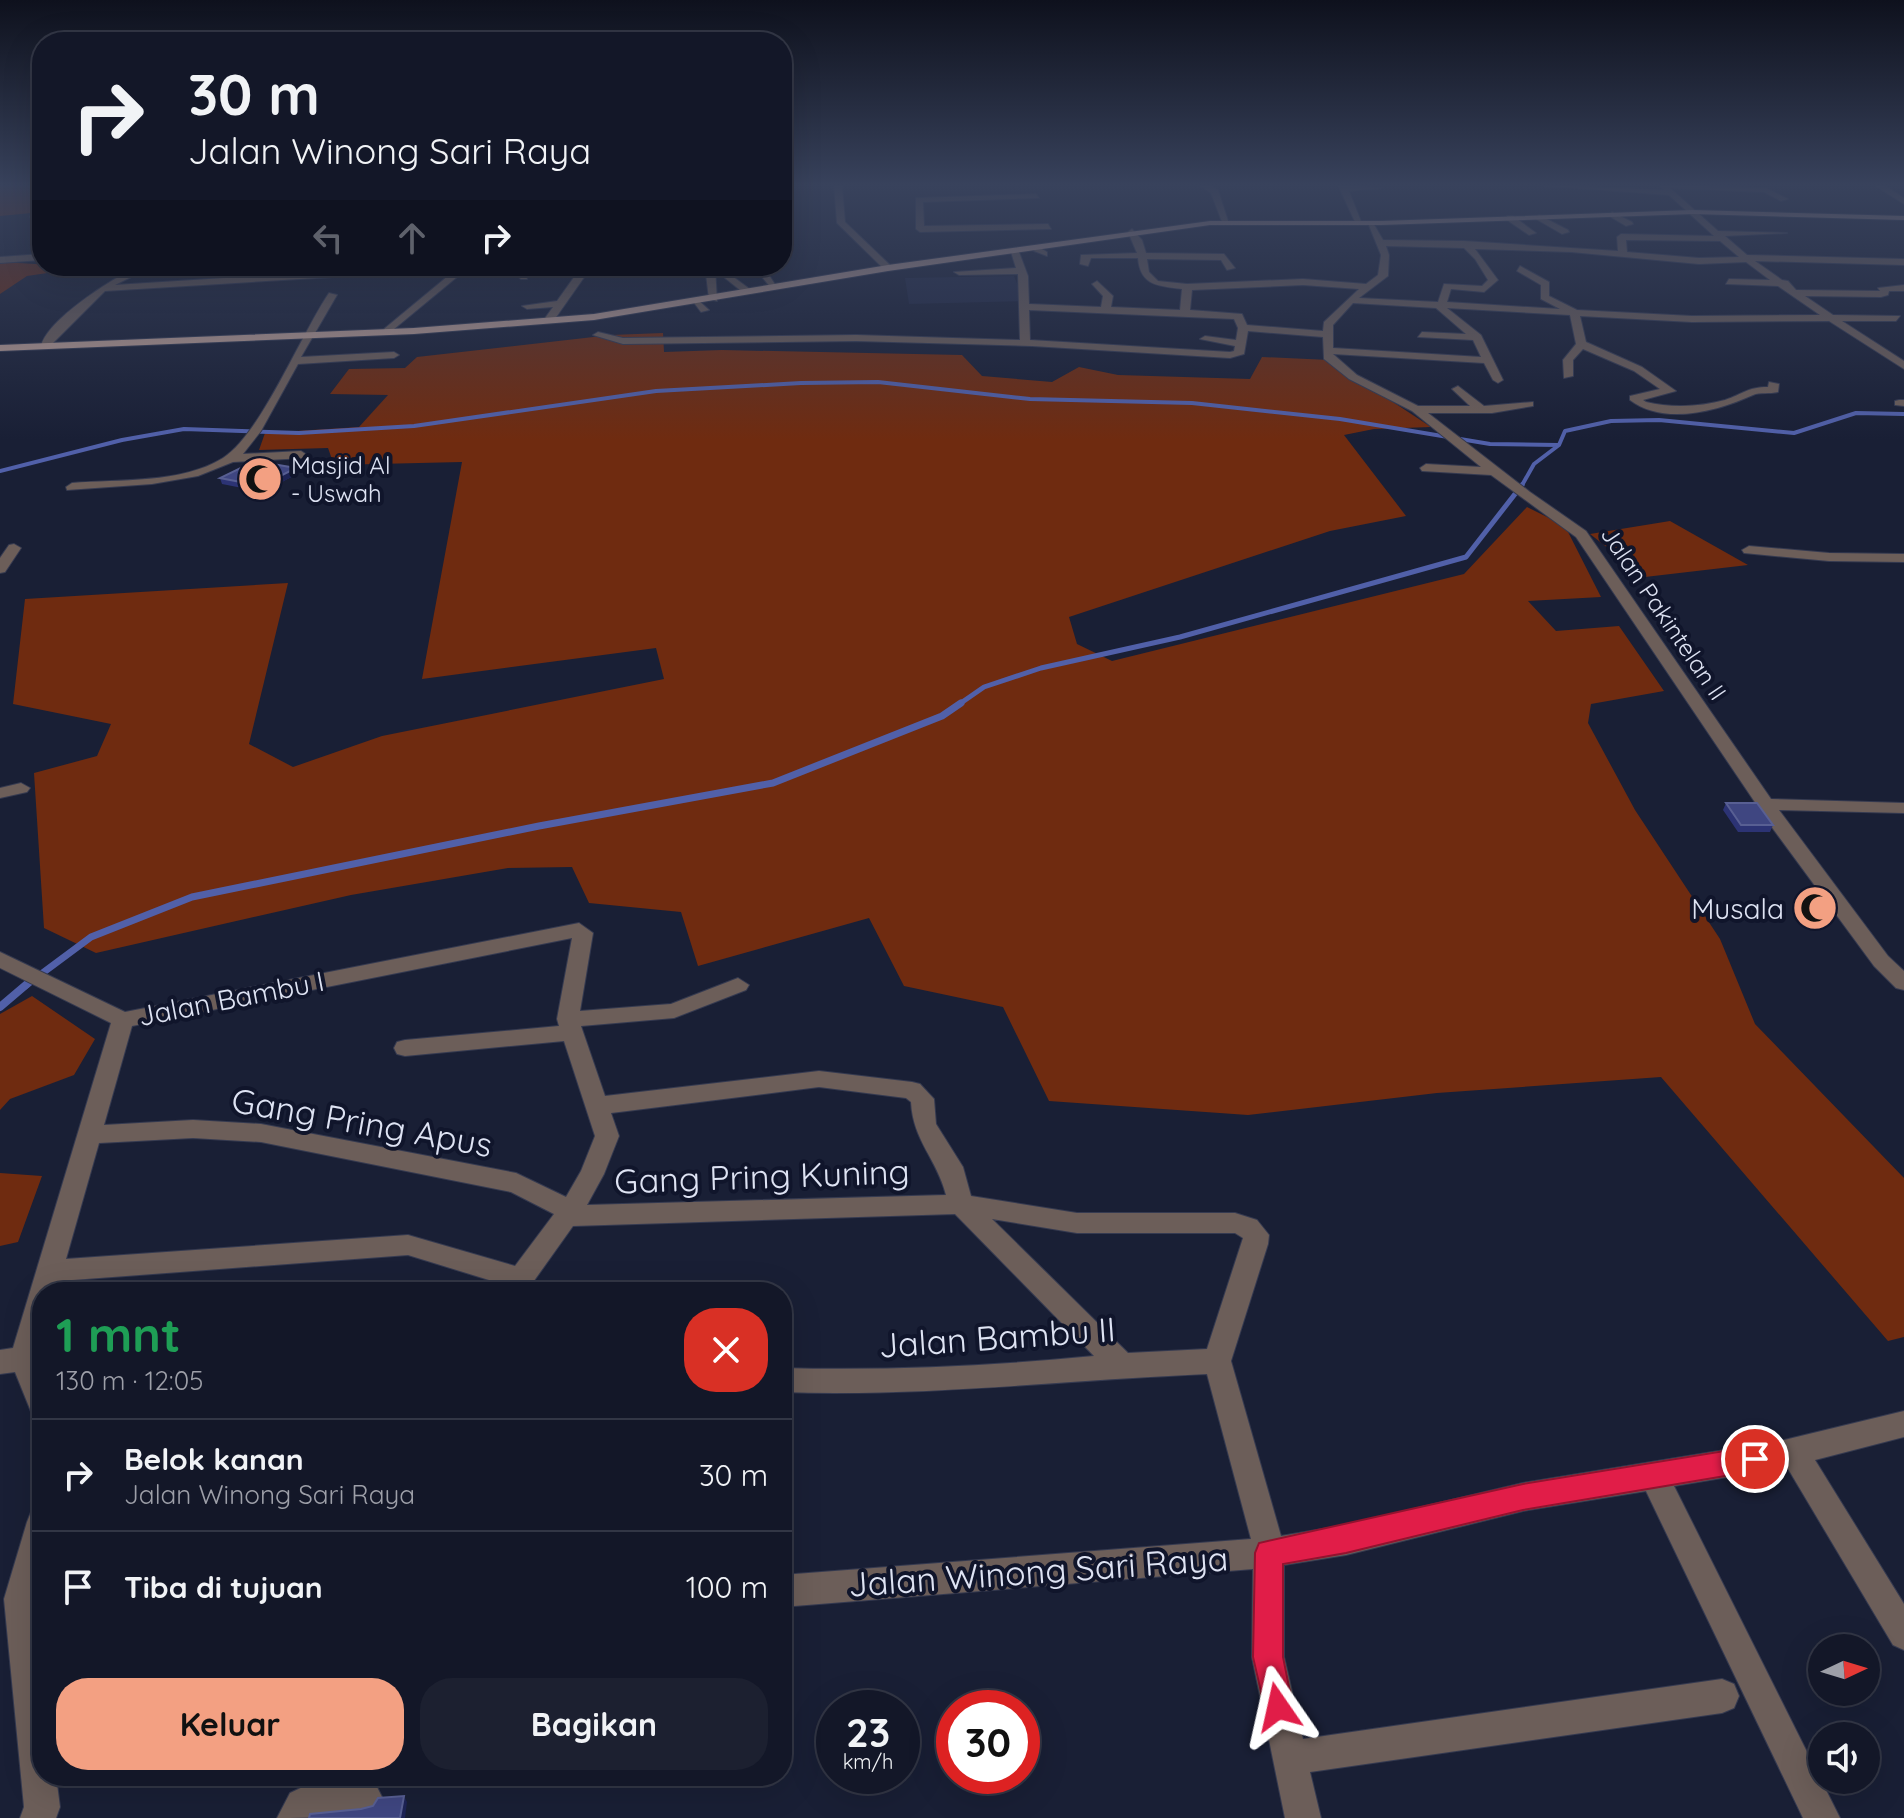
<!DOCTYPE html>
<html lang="id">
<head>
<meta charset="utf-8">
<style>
	:root { --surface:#131728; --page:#1c2030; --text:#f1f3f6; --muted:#9d9fa8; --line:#323645; --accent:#f3a082 }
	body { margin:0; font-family:Quicksand,sans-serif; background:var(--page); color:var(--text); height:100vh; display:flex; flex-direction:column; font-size:30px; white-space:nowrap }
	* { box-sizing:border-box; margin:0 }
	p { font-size:26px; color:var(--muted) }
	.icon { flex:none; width:44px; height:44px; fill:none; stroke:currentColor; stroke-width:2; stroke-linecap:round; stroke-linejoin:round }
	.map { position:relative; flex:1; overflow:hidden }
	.sheet { position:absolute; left:32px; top:1282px; width:760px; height:504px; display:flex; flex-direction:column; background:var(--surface); border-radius:32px; box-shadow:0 8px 32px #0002,0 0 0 2px var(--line) }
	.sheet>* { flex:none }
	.top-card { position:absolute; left:32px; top:32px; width:760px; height:244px; border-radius:32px; box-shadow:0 8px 32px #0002,0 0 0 2px var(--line); background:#131728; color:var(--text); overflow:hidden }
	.needle { width:52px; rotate:86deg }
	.fabs { position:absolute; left:1808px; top:1634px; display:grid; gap:16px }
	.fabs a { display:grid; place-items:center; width:72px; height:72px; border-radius:50%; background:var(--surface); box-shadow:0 8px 32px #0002,0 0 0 2px var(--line); font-size:40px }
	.speed { position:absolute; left:816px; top:1690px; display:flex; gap:16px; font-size:40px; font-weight:700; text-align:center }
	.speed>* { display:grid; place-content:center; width:104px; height:104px; border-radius:50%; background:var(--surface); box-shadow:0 8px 32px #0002,0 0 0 2px var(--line); line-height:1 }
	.speed small { font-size:20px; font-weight:400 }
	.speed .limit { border:12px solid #d22; background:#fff; color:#111 }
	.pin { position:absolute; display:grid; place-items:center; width:68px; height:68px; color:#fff; margin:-34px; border:4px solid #fff; border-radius:50%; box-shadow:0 2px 8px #0007 }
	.me { position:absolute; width:88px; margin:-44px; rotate:349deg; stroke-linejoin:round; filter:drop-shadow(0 0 6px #0008) }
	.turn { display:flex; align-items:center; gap:28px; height:168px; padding:0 24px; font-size:36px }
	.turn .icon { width:104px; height:104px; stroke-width:2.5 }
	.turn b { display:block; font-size:56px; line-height:68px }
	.lanes { display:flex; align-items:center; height:76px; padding:0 24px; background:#0003; justify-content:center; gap:40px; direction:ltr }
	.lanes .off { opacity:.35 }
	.round { display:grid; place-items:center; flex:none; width:84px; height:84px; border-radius:32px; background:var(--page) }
	.summary { display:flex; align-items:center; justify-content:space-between; height:136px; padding:0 24px }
	h1 { font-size:48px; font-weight:700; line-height:60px; color:#1e9e55 }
	.button { display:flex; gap:16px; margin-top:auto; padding:16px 24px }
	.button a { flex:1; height:92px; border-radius:32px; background:var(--accent); color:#111; font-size:32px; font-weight:700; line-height:92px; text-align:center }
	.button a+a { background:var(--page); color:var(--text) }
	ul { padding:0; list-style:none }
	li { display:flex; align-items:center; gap:24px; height:112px; padding:0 24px; border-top:2px solid var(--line) }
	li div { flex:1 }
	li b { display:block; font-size:30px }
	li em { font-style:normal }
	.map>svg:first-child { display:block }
	.built { fill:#212844 }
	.green { fill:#6f2b10 }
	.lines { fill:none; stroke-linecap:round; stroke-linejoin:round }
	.stream-far3 { stroke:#5160a9; stroke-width:4 }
	.stream-far2 { stroke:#5160a9; stroke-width:5 }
	.stream-far1 { stroke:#5160a9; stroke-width:7 }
	.stream { stroke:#5160a9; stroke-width:8 }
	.minor-casing { stroke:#353a50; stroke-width:2 }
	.major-casing { stroke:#353a50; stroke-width:2 }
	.minor { fill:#6c5e59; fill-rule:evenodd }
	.major { fill:#ba9d93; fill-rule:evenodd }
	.wall { fill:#2c3374 }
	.shaded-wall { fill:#1d2355 }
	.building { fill:#3f4681; stroke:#585f93; stroke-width:2 }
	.route { fill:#e11d48; stroke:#92132f; stroke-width:2 }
	.labels { text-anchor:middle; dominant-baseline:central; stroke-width:8; stroke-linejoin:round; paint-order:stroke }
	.far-poi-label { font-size:24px; fill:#dee3f3; stroke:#10152b; text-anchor:start }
	.far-street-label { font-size:24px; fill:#dee3f3; stroke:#10152b }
	.poi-label { font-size:28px; fill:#dee3f3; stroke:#10152b; text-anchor:end }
	.street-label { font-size:28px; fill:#dee3f3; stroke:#10152b }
	.near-street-label { font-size:34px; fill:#dee3f3; stroke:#10152b }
</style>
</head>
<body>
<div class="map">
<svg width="1904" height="1818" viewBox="0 0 1904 1818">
	<rect width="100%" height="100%" fill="#191f35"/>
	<path class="built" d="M 1014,276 L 1024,301 L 909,304 L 905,278 Z"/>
	<path class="green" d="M 0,185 L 42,185 L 42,212 L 0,216 Z
		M 0,255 L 2,262 L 68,266 L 61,271 L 27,276 L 0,294 Z
		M 663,333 L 664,352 L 722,350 L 962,355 L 982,376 L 1052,382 L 1079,367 L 1118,375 L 1250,379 L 1262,357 L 1329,360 L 1431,427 L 1374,429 L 1344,435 L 1406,516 L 1330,531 L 1069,617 L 1077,644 L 1112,661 L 1464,574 L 1527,507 L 1565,526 L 1601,597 L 1528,601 L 1556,631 L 1619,626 L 1664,691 L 1591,704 L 1588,723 L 1635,810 L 1720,939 L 1755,1024 L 1904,1178 L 1904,1337 L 1888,1341 L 1661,1077 L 1437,1093 L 1248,1115 L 1049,1101 L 1003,1007 L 904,986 L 869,918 L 698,966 L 681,912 L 589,903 L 572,867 L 508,868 L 351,895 L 96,953 L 44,928 L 34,773 L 97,756 L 111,724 L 13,704 L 25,599 L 288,583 L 249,744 L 293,767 L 382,736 L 664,679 L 656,648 L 422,679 L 462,462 L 334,465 L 328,448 L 259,450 L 265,433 L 359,427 L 388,395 L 330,394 L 349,369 L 405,368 L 417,357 L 611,335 Z
		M 1670,521 L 1748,565 L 1645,577 L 1590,534 Z
		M 32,996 L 95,1039 L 74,1075 L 10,1099 L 0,1110 L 0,1014 Z
		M 0,1173 L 42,1176 L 18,1242 L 0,1246 Z"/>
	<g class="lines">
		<path class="stream-far3" d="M 0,471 L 122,440 L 184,429 L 299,433 L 414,426 L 656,391 L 801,383 L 878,382 L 1030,399 L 1192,403 L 1340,419 L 1490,444 L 1558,445
			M 1521,487 L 1534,464 L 1559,445 L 1565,431 L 1611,421 L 1659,420 L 1794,433 L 1856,413 L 1904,414"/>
		<path class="stream-far2" d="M 958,705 L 984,687 L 1041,668 L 1180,637 L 1466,557 L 1522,485"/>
		<path class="stream-far1" d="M 25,986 L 91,937 L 192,897 L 539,826 L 773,783 L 942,716 L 961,703"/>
		<path class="stream" d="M 0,1007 L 27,984"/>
		<g class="minor-casing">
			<path id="minor" d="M 834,185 L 842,185 L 845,222 L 891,266 L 891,270 L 885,270 L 837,223 Z
				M 1199,185 L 1209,185 L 1218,190 L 1229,224 L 1222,222 L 1211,193 Z
				M 1338,185 L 1382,188 L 1349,191 L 1362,224 L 1355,222 Z
				M 1535,185 L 1664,190 L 1659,185 L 1766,188 L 1788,199 L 1781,201 L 1764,192 L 1670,188 L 1718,231 L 1787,233 L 1725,236 L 1747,255 L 1904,259 L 1904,265 L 1755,261 L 1782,280 L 1788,281 L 1796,290 L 1880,291 L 1878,288 L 1904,285 L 1904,291 L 1889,291 L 1888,295 L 1881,297 L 1805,296 L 1833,315 L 1900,316 L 1896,321 L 1842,321 L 1904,361 L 1904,369 L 1829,321 L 1692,322 L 1580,316 L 1586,342 L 1642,367 L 1676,391 L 1643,400 L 1646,402 C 1671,408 1700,407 1725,400 C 1743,394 1748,387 1768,387 L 1769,382 L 1779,384 L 1778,392 C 1770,394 1760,392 1753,395 C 1718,411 1664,426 1630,400 L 1630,396 L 1660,389 L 1634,371 L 1583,349 L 1573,360 L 1573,376 L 1564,378 L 1563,360 L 1576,344 L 1570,315 L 1447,308 L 1481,335 L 1503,380 L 1498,383 L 1493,380 L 1484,363 L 1333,354 L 1357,375 L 1418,406 L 1470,406 L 1452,389 L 1458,386 L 1484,406 L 1533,402 L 1533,406 L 1492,413 L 1428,413 L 1530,492 L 1586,531 L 1771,799 L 1904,803 L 1904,813 L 1779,810 L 1888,956 L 1904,971 L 1904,990 L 1896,988 L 1874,966 L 1771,826 L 1576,537 L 1491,475 L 1422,471 L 1420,468 L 1426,464 L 1481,467 L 1412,411 L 1349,379 L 1324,359 L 1323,337 L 1248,331 L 1244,354 L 1230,358 L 1032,346 L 856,341 L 623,344 L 593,335 L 598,332 L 623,338 L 856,335 L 1020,340 L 1018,274 L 959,275 L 954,272 L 1016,268 L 1011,252 L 1015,249 L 1019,252 L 1028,276 L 1029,304 L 1101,307 L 1103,296 L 1092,284 L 1097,281 L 1113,296 L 1111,307 L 1180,310 L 1182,289 C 1159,286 1140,286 1138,258 L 1091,258 L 1088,266 L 1080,264 L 1081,255 L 1137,253 L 1128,232 L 1132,229 L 1142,240 L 1146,253 L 1224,254 L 1235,268 L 1227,270 L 1221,260 L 1147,259 L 1149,272 L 1158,281 L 1187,284 L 1303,279 L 1366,284 L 1378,275 L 1381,255 L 1368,223 L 1372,221 L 1383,240 L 1464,241 L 1618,251 L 1617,237 L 1621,234 L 1714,236 L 1669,195 ZM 1626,240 L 1720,241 L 1739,257 L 1699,258 L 1627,252 ZM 1386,246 L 1464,248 L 1475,259 L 1488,280 L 1482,286 L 1444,284 L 1438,302 L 1359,298 L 1388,276 L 1389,255 ZM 1475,249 L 1571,252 L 1699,264 L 1746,262 L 1770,280 L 1729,279 L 1726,284 L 1778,286 L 1820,315 L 1692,316 L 1577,310 L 1549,296 L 1549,282 L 1520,266 L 1517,271 L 1541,285 L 1541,299 L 1560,309 L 1447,302 L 1451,289 L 1484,292 L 1498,280 ZM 1303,285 L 1359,289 L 1324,322 L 1323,331 L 1247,325 L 1242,314 L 1190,310 L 1192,290 ZM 1353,303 L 1436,308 L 1466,334 L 1422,332 L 1418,337 L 1473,340 L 1481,357 L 1333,348 L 1333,325 ZM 1029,310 L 1234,319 L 1238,328 L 1236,340 L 1205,336 L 1200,339 L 1235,346 L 1234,351 L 1230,352 L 1030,340 Z
				M 1874,185 L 1884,185 L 1904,198 L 1904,204 Z
				M 1036,194 L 1039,198 L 923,202 L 924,226 L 1048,224 L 1051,229 L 920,232 L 916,229 L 916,198 Z
				M 39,200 L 42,200 L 39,216 L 42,221 L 30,217 Z
				M 1612,212 L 1632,222 L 1633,224 L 1626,226 L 1609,216 Z
				M 1539,215 L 1568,230 L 1569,232 L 1562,234 L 1536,219 Z
				M 1507,216 L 1513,216 L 1536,233 L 1529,235 L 1507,220 Z
				M 1037,246 L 1047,252 L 1047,256 L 1034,251 Z
				M 42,254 L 42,260 L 0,263 L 0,257 Z
				M 140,266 L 153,266 L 115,285 L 333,271 L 458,269 L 463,272 L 388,334 L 384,329 L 448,276 L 333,277 L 105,291 L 49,347 L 41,347 C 45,321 115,276 140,266 Z
				M 513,266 L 523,266 L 527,279 L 521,279 L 514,273 Z
				M 582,266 L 592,266 L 552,323 L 543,321 L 553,307 L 527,309 L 522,306 L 557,301 Z
				M 705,266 L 715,266 L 717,301 L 709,299 Z
				M 753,266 L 763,266 L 778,289 L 772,289 Z
				M 728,273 L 751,290 L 751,294 L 745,294 L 725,278 Z
				M 329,293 L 337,295 L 301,357 L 394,352 L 399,355 L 394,358 L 298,364 L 261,431 L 243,454 L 301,451 L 307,455 L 305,458 L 233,462 L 198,476 L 152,484 L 67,490 L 66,487 L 72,483 C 119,479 181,484 223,458 C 261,434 301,334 329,293 Z
				M 692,300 L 698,300 L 709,310 L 701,312 Z
				M 1899,400 L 1904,400 L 1904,406 L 1895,405 L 1895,401 Z
				M 14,544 L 21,548 L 5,572 L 0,573 L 0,558 L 9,545 Z
				M 1749,546 L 1829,553 L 1904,554 L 1904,562 L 1829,561 L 1744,553 L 1742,550 Z
				M 21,783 L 30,788 L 27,792 L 0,798 L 0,788 Z
				M 579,923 L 593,933 L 580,1011 L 671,1004 L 738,978 L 749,985 L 746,990 L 674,1018 L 581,1026 L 605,1096 L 819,1071 L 912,1082 L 920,1084 L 934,1099 L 936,1124 L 963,1167 L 971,1196 L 1077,1213 L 1235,1213 L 1257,1220 L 1269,1235 L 1268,1244 L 1231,1361 L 1281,1536 L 1346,1525 L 1523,1483 L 1780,1441 L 1904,1411 L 1904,1437 L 1815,1460 L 1904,1604 L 1904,1650 L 1893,1645 L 1787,1467 L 1674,1486 L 1840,1818 L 1803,1818 L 1646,1491 L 1523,1511 L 1346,1555 L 1284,1565 L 1284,1657 L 1303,1739 L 1722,1679 L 1734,1684 L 1739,1696 L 1734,1708 L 1722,1713 L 1310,1772 L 1321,1818 L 1285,1818 L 1252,1657 L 1253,1569 L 782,1607 L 782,1575 L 1251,1539 L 1207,1374 C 1065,1380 924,1397 782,1392 L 782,1368 C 886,1371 991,1366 1094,1356 L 955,1214 L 573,1226 L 526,1292 L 498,1292 L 502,1284 L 408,1255 L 59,1281 L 56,1292 L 42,1292 L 42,1343 L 38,1358 L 42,1369 L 42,1418 L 32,1414 L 15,1372 L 0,1374 L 0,1350 L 13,1348 L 111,1023 L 0,968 L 0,952 L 125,1012 ZM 572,938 L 557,1019 L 559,1026 L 405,1040 L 397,1042 L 394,1048 L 397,1054 L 405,1056 L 564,1041 L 595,1136 L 581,1171 L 566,1197 L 516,1173 L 261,1124 L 193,1120 L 104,1125 L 132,1026 ZM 819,1087 L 906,1098 L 911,1102 C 913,1141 937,1159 946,1195 L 587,1205 L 604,1174 L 619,1136 L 611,1113 ZM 193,1138 L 261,1142 L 511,1192 L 554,1214 L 515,1266 L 408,1235 L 66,1259 L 99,1143 ZM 992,1219 L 1077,1233 L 1235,1233 L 1243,1238 L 1207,1349 L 1128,1353 Z
				M 42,1507 L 42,1577 L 36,1599 L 42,1653 L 42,1776 L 56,1776 L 60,1807 L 56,1818 L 20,1818 L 24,1807 L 4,1599 L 27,1522 L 31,1512 Z
				M 364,1779 L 376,1785 L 382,1797 L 376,1809 C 346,1818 309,1818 277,1818 L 290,1793 L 309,1784 Z"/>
		</g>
		<g class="major-casing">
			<path id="major" d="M 1693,210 L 1904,216 L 1904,220 L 1693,214 L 1381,225 L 1210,225 L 888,271 L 594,320 L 414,334 L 0,351 L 0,345 L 414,328 L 594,314 L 888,265 L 1210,221 L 1381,221 Z"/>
		</g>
		<use href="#minor" class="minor"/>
		<use href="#major" class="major"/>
	</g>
	<path class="wall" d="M 296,468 L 297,474 L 263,492 L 222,484 L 220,478 Z
		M 1726,803 L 1773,825 L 1770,832 L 1738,832 L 1723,810 Z"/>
	<path class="shaded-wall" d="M 296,468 L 297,474 L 263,492 L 261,486 Z
		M 404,1796 L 407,1802 L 405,1818 L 400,1818 Z"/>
	<path class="building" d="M 255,461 L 296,468 L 261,486 L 220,478 Z
		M 1726,803 L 1757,803 L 1773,825 L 1741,825 Z
		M 404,1796 L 400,1818 L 309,1818 L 310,1814 L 361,1809 L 373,1806 L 378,1798 Z"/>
	<linearGradient id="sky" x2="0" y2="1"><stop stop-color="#0e111d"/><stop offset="0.42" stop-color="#38425c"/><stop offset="1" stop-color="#38425c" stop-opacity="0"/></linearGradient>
	<rect width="1904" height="440" fill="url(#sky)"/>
	<path class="route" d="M 1755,1446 L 1764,1450 L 1768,1459 L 1764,1468 L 1755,1471 L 1523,1510 L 1346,1553 L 1283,1564 L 1283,1657 L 1293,1707 L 1289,1718 L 1278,1722 L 1267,1718 L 1253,1657 L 1255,1553 L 1259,1543 L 1523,1484 Z"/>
	<defs>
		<g id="mosque-disc" transform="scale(2.3)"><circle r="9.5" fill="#f3a082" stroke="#10152b"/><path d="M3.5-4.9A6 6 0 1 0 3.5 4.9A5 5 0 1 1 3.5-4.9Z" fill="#111"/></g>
	</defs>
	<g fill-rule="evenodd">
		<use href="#mosque-disc" x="260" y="479"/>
		<use href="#mosque-disc" x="1815" y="908"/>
	</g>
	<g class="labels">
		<g class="far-poi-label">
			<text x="291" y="465">Masjid Al<tspan x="291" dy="28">- Uswah</tspan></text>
		</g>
		<g class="far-street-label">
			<text transform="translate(1664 613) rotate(56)">Jalan Pakintelan II</text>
		</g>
		<g class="poi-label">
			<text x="1784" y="908">Musala</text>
		</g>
		<g class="street-label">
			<text transform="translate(231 998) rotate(-11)">Jalan Bambu I</text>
		</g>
		<g class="near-street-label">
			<text transform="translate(362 1122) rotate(10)">Gang Pring Apus</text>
			<text transform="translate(762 1176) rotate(-2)">Gang Pring Kuning</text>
			<text transform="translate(997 1337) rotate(-4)">Jalan Bambu II</text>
			<text transform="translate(1038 1571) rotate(-4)">Jalan Winong Sari Raya</text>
		</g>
	</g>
</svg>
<div class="fabs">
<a><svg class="needle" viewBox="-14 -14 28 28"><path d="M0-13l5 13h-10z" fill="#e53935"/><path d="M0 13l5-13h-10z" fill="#9d9fa8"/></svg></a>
<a><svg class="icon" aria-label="sound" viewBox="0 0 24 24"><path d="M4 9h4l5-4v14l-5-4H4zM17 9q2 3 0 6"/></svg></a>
</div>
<div class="speed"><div>23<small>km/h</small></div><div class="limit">30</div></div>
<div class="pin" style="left:1755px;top:1459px;background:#d93025"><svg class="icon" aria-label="arrive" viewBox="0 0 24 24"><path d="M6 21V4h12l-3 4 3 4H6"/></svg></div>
<svg class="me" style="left:1278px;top:1707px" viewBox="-20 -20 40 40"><path d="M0-17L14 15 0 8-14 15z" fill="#e11d48" stroke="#fff" stroke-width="4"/></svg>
<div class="top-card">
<div class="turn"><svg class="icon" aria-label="right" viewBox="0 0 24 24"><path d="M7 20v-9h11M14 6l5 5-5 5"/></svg><div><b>30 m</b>Jalan Winong Sari Raya</div></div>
<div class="lanes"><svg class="icon off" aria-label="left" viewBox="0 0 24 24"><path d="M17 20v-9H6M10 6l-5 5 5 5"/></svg><svg class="icon off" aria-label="ahead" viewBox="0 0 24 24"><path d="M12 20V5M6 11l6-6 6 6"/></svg><svg class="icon" aria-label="right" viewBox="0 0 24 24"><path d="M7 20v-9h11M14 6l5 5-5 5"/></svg></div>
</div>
<section class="sheet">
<div class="summary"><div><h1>1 mnt</h1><p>130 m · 12:05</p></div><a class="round" style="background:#d93025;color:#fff"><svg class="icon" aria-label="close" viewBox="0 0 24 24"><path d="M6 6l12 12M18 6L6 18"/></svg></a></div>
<ul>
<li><svg class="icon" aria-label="right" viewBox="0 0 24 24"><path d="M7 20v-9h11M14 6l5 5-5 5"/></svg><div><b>Belok kanan</b><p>Jalan Winong Sari Raya</p></div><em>30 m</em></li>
<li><svg class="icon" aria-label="arrive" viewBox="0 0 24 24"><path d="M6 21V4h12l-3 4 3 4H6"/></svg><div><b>Tiba di tujuan</b></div><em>100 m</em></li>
</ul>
<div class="button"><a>Keluar</a><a>Bagikan</a></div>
</section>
</div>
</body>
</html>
